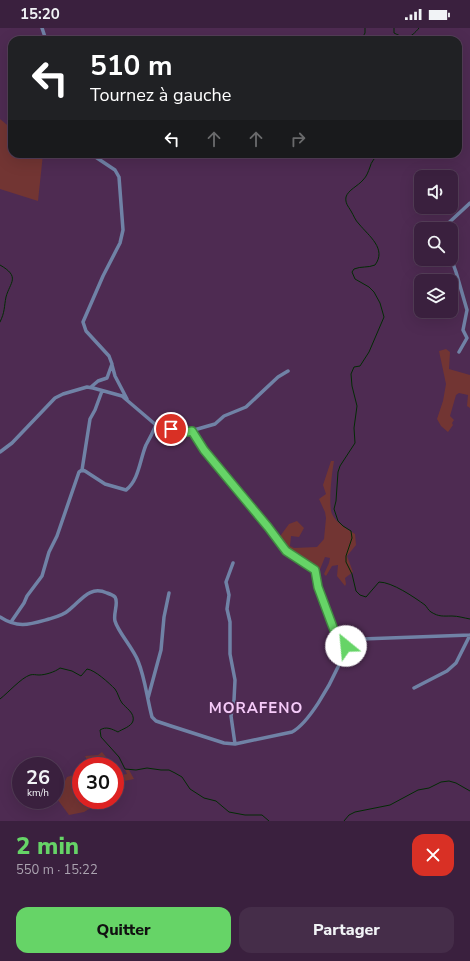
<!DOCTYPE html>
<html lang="fr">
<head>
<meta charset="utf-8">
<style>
	:root { --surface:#3a203e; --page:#452d49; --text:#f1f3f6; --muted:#aba3b0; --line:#543e58; --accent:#66d467 }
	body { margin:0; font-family:"Nunito Sans",sans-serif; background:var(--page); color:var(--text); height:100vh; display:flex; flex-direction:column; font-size:15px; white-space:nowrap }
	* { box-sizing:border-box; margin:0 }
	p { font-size:13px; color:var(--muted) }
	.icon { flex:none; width:22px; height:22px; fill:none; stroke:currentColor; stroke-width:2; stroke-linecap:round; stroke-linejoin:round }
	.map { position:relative; height:793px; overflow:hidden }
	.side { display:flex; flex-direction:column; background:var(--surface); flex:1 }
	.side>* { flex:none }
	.guide { position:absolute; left:8px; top:8px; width:454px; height:122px; border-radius:12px; box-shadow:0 4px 16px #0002,0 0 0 1px var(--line); background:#202124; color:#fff; overflow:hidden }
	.buttons { position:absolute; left:414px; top:142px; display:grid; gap:8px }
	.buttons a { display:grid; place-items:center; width:44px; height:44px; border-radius:8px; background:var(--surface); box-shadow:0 4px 16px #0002,0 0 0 1px var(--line); font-size:20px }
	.speed { position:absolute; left:12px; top:729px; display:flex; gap:8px; font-size:20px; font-weight:700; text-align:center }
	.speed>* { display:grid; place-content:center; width:52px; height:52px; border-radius:50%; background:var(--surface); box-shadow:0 4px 16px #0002,0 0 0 1px var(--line); line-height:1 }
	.speed small { font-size:10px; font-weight:400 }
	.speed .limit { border:6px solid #d22; background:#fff; color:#111 }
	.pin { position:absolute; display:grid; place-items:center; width:34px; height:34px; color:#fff; margin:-17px; border:2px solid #fff; border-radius:50%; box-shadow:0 1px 4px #0007 }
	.me { position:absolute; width:44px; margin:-22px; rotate:332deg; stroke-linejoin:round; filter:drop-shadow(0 0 3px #0008) }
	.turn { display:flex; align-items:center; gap:14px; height:84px; padding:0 16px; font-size:18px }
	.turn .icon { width:52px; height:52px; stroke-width:2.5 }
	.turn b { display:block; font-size:28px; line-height:34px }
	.lanes { display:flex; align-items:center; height:38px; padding:0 16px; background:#0003; justify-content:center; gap:20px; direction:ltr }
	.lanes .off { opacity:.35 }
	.round { display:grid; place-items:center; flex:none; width:42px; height:42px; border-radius:12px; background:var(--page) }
	.head { display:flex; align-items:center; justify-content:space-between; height:68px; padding:0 16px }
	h1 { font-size:24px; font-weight:800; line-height:30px; color:var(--accent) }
	.action { display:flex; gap:8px; margin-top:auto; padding:8px 16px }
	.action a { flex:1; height:46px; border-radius:12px; background:var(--accent); color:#111; font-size:16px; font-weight:800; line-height:46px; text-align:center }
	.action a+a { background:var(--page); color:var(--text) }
	.status { display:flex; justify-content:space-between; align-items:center; height:28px; padding:0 20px; background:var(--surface); direction:ltr }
	.status svg { height:11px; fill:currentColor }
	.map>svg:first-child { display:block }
	.green { fill:#723533 }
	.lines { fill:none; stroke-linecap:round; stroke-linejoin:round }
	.stream { stroke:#022b04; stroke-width:1 }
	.minor { stroke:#7082a6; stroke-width:3.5 }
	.route-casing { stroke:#428a43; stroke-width:10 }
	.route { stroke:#66d467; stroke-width:7 }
	.labels { text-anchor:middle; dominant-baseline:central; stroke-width:3.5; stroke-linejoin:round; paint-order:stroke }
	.district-label { font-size:15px; font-weight:bold; letter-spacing:1px; fill:#f6cbf9; stroke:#4e2b52 }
</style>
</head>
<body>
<div class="status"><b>15:20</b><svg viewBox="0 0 49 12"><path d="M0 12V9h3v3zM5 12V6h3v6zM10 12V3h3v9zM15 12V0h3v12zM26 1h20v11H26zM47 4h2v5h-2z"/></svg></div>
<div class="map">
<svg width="470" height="793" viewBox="0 0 470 793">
	<rect width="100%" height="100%" fill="#4e2b52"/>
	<path class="green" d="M 0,91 L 12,101 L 12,126 L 43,126 L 38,173 L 0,161 Z
		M 446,321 L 450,324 L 449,341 L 470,347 L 470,380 L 467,378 L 468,367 L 459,365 L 456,367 L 450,388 L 454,392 L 452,395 L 453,397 L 448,404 L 441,398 L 437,391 L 443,373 L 446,356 L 439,323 Z
		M 331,433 L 334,433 C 332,444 328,476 332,486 C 336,495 347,501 355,506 L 356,517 L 347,528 L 353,544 L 345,550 L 346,556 L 345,558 L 337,548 L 338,537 L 332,538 L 326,548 L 324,546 L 329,535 L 330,530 L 325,529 L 319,544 C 314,535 301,532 293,527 C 287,523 282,516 278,511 L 289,496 L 297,493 L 304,500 L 299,509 L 291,508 L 290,518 L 294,520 L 317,519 L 324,511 L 326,490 L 325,484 L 319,471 L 326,466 L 323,457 Z
		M 102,724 L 106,729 L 106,734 L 108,738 L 86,738 L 87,732 L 85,728 L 98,727 Z
		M 115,740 L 121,747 L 127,746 L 125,742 L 129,742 L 134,751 L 119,754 L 116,759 L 117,767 L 115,768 Z
		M 81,743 L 81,772 L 104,772 L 84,784 L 69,787 L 55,768 L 62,759 L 67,749 L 77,746 Z"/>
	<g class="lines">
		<path class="stream" d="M 394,0 L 394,5 C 406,11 410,11 419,0
			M 361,12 L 365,5 L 365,0
			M 378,126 C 375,130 371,134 370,139 C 368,144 367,148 363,152 C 358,158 348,162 346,169 C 345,175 348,178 351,183 C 354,188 355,192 359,196 C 369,208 387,221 375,237 C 368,240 361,238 354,241 L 352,244 L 355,251 L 369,259 L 374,264 L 380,275 L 384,289 L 369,324 L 360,338 L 354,339 L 351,346 L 352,358 L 357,378 L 354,400 L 355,415 L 340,438 L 338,444 L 336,473 L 334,481 L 338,493 L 343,498 L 351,503 L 352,510 L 346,528 L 346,534 L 352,546 L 356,563 L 360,567 L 366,569 L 379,554 C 392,554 414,569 425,577 C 427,579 428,582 431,584 C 439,589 443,588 452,588 C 458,588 464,590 470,591
			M 0,237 C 21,249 10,254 6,269 C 4,279 5,284 0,294
			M 0,671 C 9,664 21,650 30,647 C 33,646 36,647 39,647 C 45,647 55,644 60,640 L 72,643 L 81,648 L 87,641 C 95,642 109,655 115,661 C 118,665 119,671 122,675 C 126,680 135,685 133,693 C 131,699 122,701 118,704 C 112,701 106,698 100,702 L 101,709 L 119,729 L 125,741 L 136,742 L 147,740 L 161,742 L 169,742 L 175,745 L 182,749 L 190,761 L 204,770 L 216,773 L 229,784 L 245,787 L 262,787 L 269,793
			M 344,793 L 349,787 L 355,784 L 390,777 L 418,762 L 429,760 L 441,754 L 449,753 L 456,755 L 470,763"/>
		<path class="minor" d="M 42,0 L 46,12
			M 442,201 L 470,175
			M 451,230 L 456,244 L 467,282 L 463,302 L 467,310 L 459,324
			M 112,337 L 115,348 L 127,371
			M 91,359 L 98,353 L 107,350 L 112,336 L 109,328 L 86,303 L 83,294 L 103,248 L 120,215 L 123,202 L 119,149 L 115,142 L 91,126
			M 192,403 L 204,422 L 268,499 L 286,523 L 315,542 L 318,559 L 334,602 C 339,607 345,608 351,613
			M 0,424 L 12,415 L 55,370 L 63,366 L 87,359 L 93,360 L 122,368 L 156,397 L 187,404 L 215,396 L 224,388 L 246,379 L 278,349 L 288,343
			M 82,442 L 90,391 L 95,382 L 102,363
			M 233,535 L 226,554 L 229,567 L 227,581 L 230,594 L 230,626 L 235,652 L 234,672 L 231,688 L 235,716
			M 0,589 C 18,601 31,596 49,591 C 56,589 64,587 69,582 C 81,573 89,557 107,565 C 110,566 113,567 115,569 C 119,575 113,585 115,593 C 118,604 133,620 138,633 C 145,650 147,670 152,689 L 156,693 L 171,698 L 224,715 L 235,716 L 292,704 C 309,695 330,657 338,639 C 342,631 343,619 350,614 C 353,611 358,611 362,611 L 470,607
			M 11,594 L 24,575 L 27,568 L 42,548 L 49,524 L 57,508 L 79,444 L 82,442 L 85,443 L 105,456 L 126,462 C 139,452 140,431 146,417 C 150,410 153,404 156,397
			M 414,660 L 447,643 L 456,635 L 470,607
			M 148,670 L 161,622 L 164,589 L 169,565"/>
	</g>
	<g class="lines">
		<g class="route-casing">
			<path id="route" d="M 171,401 L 187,404 L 192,403 L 204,422 L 268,499 L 286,523 L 315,542 L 318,559 L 334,602 C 339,607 345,608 351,613 L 346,618"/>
		</g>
		<use href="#route" class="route"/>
	</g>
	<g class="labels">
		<g class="district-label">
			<text x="256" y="680">MORAFENO</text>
		</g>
	</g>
</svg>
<div class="buttons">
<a><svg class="icon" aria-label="sound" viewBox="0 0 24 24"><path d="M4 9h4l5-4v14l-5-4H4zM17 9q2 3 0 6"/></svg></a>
<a><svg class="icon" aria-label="search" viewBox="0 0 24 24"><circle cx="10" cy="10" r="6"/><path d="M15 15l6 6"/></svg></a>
<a><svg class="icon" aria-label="layers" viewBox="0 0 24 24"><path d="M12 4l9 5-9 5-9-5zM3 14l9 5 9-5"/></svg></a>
</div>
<div class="speed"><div>26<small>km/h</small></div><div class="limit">30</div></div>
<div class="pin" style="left:171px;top:401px;background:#d93025"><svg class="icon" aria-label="arrive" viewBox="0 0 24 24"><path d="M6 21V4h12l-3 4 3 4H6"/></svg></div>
<svg class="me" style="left:346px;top:618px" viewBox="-20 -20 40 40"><circle r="19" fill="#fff"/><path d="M0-13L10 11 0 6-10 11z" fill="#66d467"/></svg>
<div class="guide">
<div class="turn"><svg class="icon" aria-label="left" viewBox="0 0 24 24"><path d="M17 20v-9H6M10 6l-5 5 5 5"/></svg><div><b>510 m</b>Tournez à gauche</div></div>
<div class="lanes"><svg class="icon" aria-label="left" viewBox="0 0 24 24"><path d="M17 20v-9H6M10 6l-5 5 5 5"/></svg><svg class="icon off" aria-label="ahead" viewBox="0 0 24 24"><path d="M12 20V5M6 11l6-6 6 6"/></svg><svg class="icon off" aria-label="ahead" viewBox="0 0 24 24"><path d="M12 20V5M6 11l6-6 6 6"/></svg><svg class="icon off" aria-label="right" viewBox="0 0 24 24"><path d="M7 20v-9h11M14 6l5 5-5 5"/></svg></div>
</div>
</div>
<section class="side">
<div class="head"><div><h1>2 min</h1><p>550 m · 15:22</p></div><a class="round" style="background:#d93025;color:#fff"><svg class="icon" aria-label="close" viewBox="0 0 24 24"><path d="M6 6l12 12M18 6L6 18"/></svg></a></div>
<div class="action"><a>Quitter</a><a>Partager</a></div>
</section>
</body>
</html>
